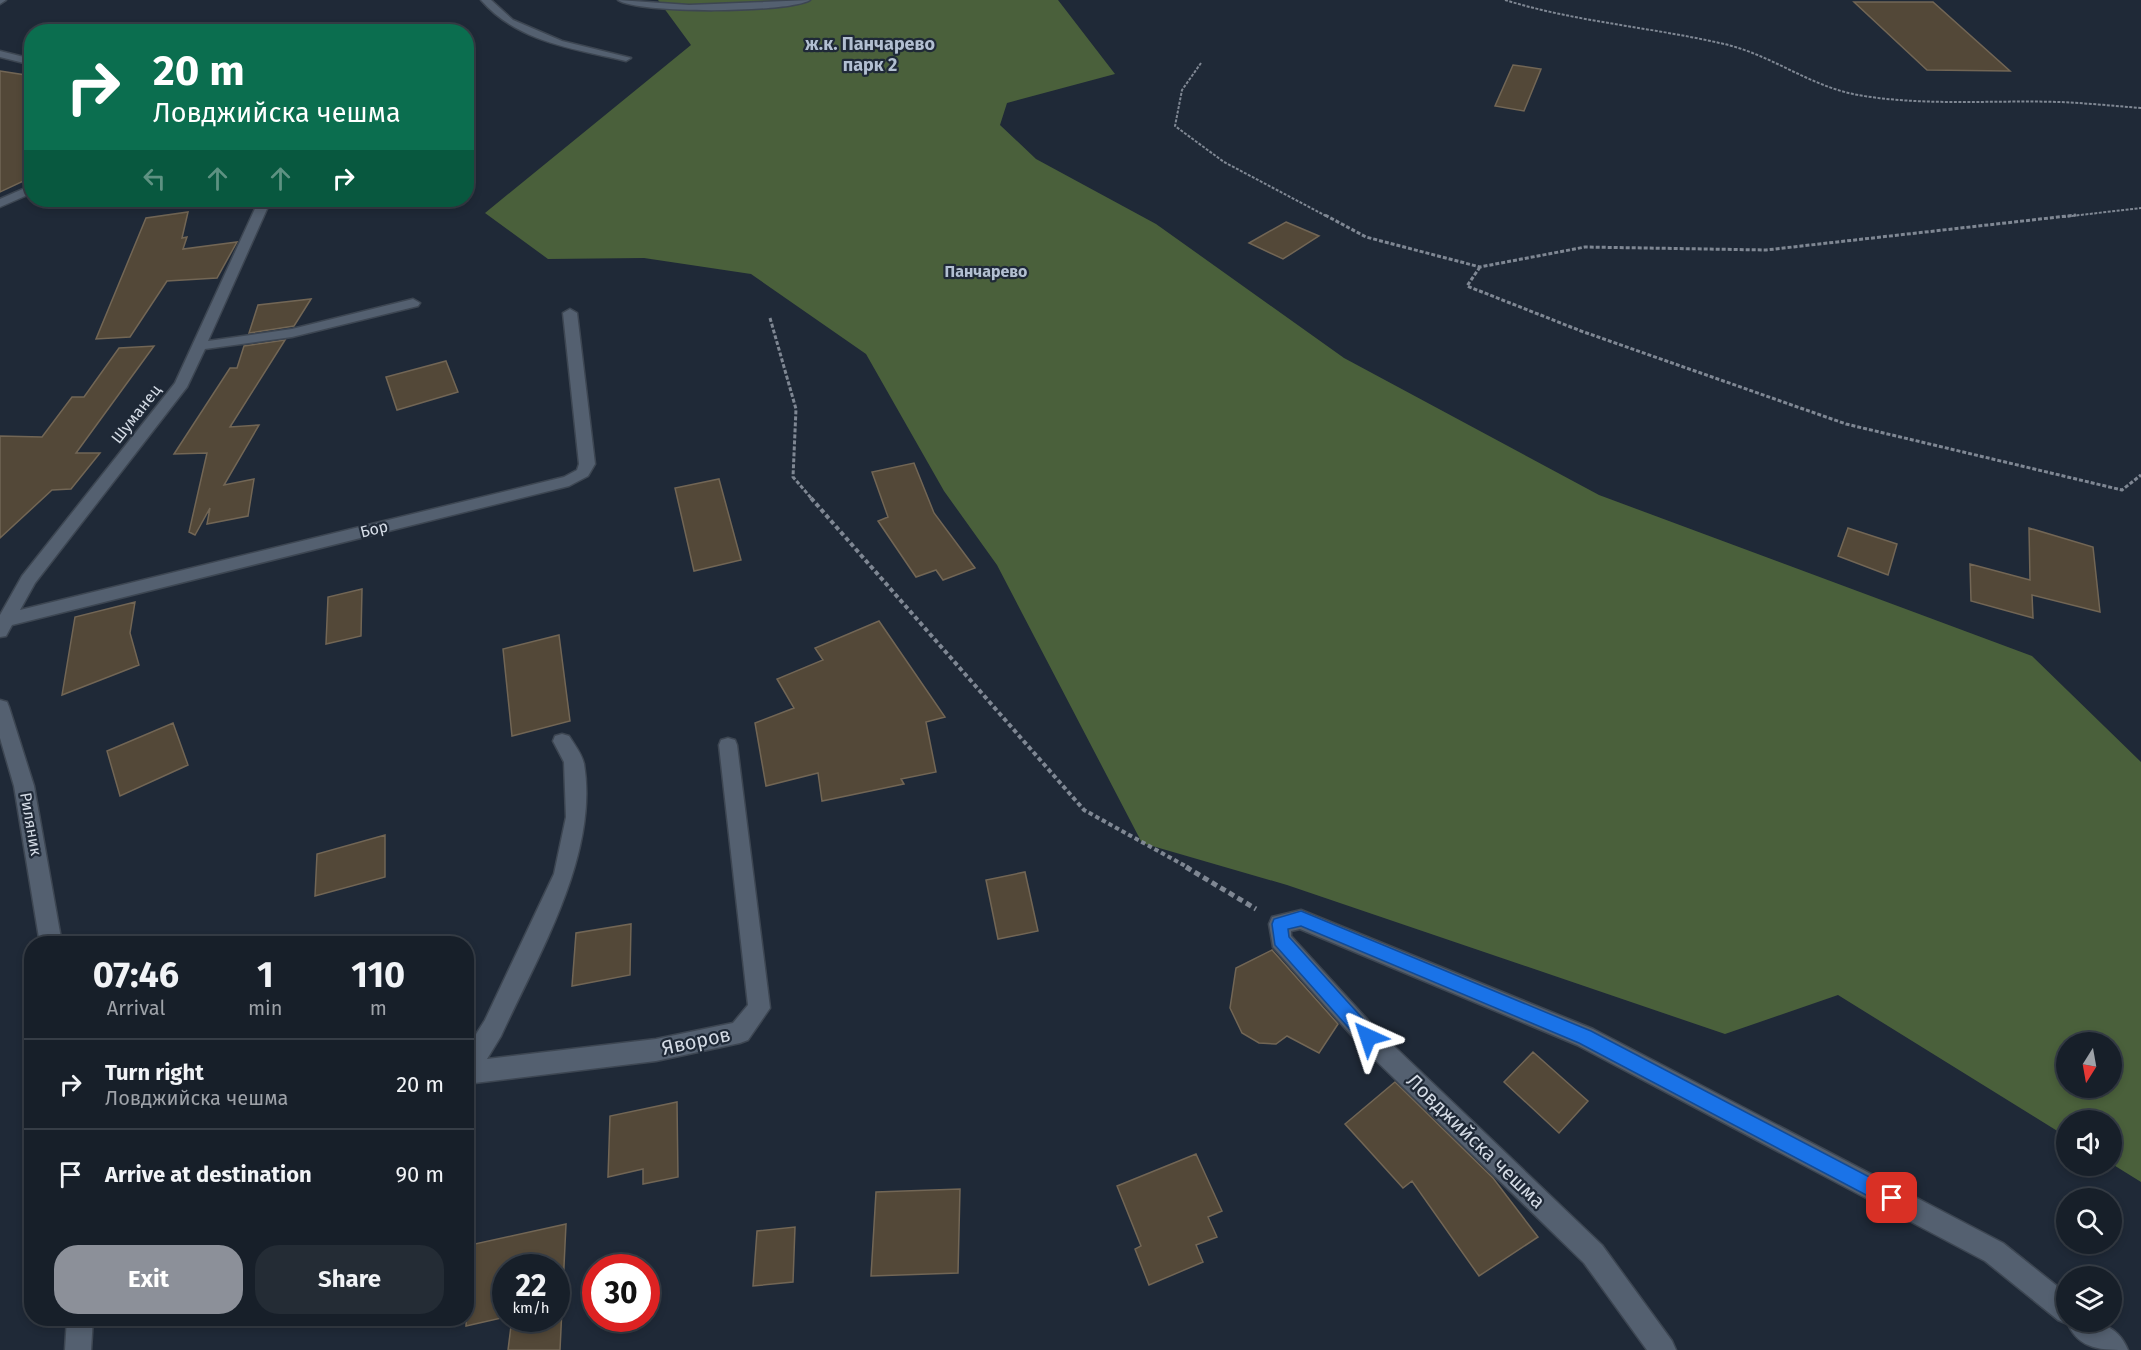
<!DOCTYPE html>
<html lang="en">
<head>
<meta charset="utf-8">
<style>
	:root { --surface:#171f29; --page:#242c35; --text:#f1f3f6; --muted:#9ea2a8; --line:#363d46; --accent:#8c9099 }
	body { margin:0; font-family:"Fira Sans",sans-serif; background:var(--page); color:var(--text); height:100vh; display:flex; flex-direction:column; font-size:22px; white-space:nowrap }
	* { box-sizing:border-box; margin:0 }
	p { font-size:20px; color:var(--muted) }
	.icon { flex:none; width:33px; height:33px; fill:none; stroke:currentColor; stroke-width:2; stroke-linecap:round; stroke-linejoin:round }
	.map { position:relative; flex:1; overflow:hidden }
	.panel { position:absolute; left:24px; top:936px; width:450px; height:390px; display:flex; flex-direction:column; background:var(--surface); border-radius:24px; box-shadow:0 3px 9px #0003,0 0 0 2px var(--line) }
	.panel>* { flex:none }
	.guide { position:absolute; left:24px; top:24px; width:450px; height:183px; border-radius:24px; box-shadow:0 3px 9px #0003,0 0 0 2px var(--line); background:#0b6e4f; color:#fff; overflow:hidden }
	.needle { width:39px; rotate:191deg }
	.buttons { position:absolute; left:2056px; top:1032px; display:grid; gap:12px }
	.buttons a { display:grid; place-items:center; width:66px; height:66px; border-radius:50%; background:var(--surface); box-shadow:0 3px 9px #0003,0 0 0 2px var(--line); font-size:30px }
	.speed { position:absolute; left:492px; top:1254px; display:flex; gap:12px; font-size:30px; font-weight:700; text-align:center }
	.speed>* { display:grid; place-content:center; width:78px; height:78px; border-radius:50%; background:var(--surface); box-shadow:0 3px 9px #0003,0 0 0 2px var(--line); line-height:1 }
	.speed small { font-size:15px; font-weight:400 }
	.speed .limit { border:9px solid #d22; background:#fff; color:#111 }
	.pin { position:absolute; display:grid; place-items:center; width:51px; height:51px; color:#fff; margin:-26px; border-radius:12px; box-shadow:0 3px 9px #0006 }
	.me { position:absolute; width:66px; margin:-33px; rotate:318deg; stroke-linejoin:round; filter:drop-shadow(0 0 4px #0008) }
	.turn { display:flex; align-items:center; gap:21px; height:126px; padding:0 30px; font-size:27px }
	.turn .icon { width:78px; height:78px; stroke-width:2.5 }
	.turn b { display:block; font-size:42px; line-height:51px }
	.lanes { display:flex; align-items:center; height:57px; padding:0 30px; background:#0003; justify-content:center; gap:30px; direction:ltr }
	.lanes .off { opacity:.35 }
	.eta { display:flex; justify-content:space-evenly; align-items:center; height:102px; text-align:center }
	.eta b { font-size:36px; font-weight:700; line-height:42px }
	.action { display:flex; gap:12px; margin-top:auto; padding:12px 30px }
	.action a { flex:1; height:69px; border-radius:24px; background:var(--accent); color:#fff; font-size:24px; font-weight:700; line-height:69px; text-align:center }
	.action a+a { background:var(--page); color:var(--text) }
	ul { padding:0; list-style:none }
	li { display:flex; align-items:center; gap:18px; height:90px; padding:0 30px; border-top:2px solid var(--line) }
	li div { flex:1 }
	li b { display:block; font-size:22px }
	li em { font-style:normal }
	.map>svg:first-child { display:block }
	.forest { fill:#4a603b; fill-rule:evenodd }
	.building { fill:#534838; stroke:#726655; stroke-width:1.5 }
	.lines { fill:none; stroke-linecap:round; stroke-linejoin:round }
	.minor-casing { stroke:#3d4652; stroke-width:3 }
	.path-far3 { stroke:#7f8793; stroke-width:2; stroke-dasharray:3 1.5; stroke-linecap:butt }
	.path-far2 { stroke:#7f8793; stroke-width:3; stroke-dasharray:4 2; stroke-linecap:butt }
	.path-far1 { stroke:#7f8793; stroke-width:4; stroke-dasharray:4.5 3; stroke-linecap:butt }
	.path { stroke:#7f8793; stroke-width:5; stroke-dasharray:6 4; stroke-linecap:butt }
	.minor { fill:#546070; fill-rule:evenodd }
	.route { fill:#1a73e8; stroke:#114b97; stroke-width:1.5 }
	.labels { text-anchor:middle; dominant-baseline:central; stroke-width:4.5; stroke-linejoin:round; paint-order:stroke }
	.far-quarter-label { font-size:16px; font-weight:bold; fill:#b2bfd1; stroke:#1f2937 }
	.street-label { font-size:16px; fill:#d4dbe5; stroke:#1f2937 }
	.far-district-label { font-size:18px; font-weight:bold; fill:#b2bfd1; stroke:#1f2937 }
	.near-street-label { font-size:20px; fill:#d4dbe5; stroke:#1f2937 }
</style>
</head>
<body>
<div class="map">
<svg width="2141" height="1350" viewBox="0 0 2141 1350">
	<rect width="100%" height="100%" fill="#1f2937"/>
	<path class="forest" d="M 658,0 L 1058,0 L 1115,74 L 1007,103 L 1000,125 L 1036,159 L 1156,224 L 1344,358 L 1599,495 L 2032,656 L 2141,762 L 2141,1182 L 2112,1164 L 2112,1120 L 2067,1120 L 2067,1137 L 1838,995 L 1725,1034 L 1287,885 L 1142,843 L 997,565 L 944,491 L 866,354 L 751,274 L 644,258 L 548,259 L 485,213 L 691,45 ZM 2067,1042 L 2112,1042 L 2112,1088 L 2067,1088 Z"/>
	<path class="building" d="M 1854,2 L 1933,2 L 2010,71 L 1927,70 Z
		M 1513,65 L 1541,69 L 1524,111 L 1495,106 Z
		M 0,71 L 32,76 L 32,177 L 0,192 Z
		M 188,212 L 182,238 L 187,237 L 183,249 L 237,242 L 217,278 L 167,281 L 130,337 L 96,339 L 146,218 Z
		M 1286,222 L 1319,236 L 1283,259 L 1249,243 Z
		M 311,299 L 294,326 L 249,333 L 258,305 Z
		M 285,340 L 230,427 L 259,425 L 224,485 L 254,479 L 248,516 L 207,524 L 210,508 L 195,535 L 189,532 L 207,453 L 174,454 L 230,368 L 237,368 L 244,346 Z
		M 154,346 L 76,453 L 100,453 L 71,489 L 52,490 L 0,538 L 0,436 L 42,437 L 72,397 L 84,397 L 119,348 Z
		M 446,361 L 458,392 L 397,410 L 386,377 Z
		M 914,463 L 934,513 L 975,568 L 943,580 L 936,570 L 916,577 L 878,521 L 888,517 L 872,472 Z
		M 719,479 L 741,560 L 694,571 L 675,488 Z
		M 1848,528 L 1897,544 L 1888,575 L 1838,556 Z
		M 2029,528 L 2093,547 L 2100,612 L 2032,595 L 2033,618 L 1971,601 L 1970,564 L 2030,580 Z
		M 362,589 L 361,636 L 326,644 L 328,597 Z
		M 135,602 L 130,633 L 139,665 L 62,695 L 75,617 Z
		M 879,621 L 945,717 L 926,722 L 936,772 L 901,779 L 904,784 L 822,801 L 818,773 L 766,786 L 755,723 L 794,708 L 777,679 L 823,660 L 815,648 Z
		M 559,635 L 570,721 L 512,736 L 503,649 Z
		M 173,723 L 188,765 L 120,796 L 107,751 Z
		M 385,835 L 385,877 L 315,896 L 317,854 Z
		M 1025,872 L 1038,931 L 998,939 L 986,880 Z
		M 631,924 L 630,975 L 572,986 L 576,933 Z
		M 1272,950 L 1338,1024 L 1319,1053 L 1287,1036 L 1276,1044 L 1259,1043 L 1242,1033 L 1230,1008 L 1236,968 Z
		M 1533,1052 L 1588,1101 L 1559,1133 L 1504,1082 Z
		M 1395,1082 L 1493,1178 L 1538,1237 L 1479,1276 L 1412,1181 L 1403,1188 L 1345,1124 Z
		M 677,1102 L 678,1177 L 643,1184 L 643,1169 L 608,1177 L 610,1116 Z
		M 1196,1154 L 1222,1211 L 1208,1217 L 1217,1237 L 1196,1245 L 1203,1262 L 1149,1285 L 1135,1249 L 1141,1246 L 1117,1186 Z
		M 960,1189 L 958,1273 L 871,1276 L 876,1192 Z
		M 566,1224 L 560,1350 L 508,1350 L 512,1318 L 556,1318 L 556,1268 L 506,1268 L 506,1317 L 466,1326 L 470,1245 Z
		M 795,1227 L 793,1282 L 753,1286 L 757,1231 Z"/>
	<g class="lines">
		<g class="minor-casing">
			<path id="minor" d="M 0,0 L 6,0 L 0,4 Z
				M 481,0 L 491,0 L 513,20 L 562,41 L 631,58 L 626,61 C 575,49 517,42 481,0 Z
				M 618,0 L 689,5 L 810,0 C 790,13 638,14 618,0 Z
				M 0,51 L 32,59 L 32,65 L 0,57 Z
				M 32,185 L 32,193 L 0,207 L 0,199 Z
				M 259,200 L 271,200 L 208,341 L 292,329 L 413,299 L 420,303 L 418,306 L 292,337 L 205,349 L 187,387 L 35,583 L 20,610 L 564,477 L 577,470 L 579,464 L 563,313 L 570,309 L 577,313 L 595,464 L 588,476 L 569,486 L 12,625 L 6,636 L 0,637 L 0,615 L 22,576 L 175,383 Z
				M 0,700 L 7,702 L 9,707 L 34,786 L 62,944 L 40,944 L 14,786 L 0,738 Z
				M 562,734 L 569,736 C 574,744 582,754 584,764 C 599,855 538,955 501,1036 L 487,1059 L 656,1039 L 733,1023 L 748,1005 L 719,745 L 721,740 L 728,738 L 735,740 L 737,745 L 770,1008 L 748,1040 L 740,1043 L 656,1061 L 466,1084 L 466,1050 L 485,1020 L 554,874 L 566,817 L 564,762 L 553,741 L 555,736 Z
				M 1301,910 L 1593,1029 L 2003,1243 L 2067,1294 L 2067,1322 C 2094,1322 2116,1321 2128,1350 C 2103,1350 2079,1350 2068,1324 L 2058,1320 L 1985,1261 L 1577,1045 L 1300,929 L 1291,931 L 1291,936 L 1376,1029 L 1602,1245 L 1672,1341 L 1676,1350 L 1647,1350 L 1584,1263 L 1360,1045 L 1273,947 L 1269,924 L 1272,917 Z
				M 67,1318 L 93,1318 L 91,1350 L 65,1350 Z"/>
		</g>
		<path class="path-far3" d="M 1505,0 C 1576,22 1651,27 1724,44 C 1773,55 1813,89 1864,96 C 1928,106 1994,100 2059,102 C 2086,103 2114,106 2141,108
			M 1201,63 L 1182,90 L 1175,126 L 1224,162 L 1328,217
			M 2063,217 L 2141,208"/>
		<path class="path-far2" d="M 1325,215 L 1366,237 L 1480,267 L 1585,247 L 1766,250 L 2076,215
			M 1480,267 L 1467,286 L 1581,331 L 1846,424 L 2122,490 L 2141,475
			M 770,318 L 796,409 L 793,477 L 812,499"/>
		<path class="path-far1" d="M 811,498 L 1084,810 L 1189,868"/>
		<path class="path" d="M 1186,867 L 1256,909"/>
		<use href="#minor" class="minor"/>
	</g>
	<path class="route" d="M 1301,911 L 1591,1031 L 1898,1192 L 1901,1198 L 1898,1205 L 1892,1208 L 1885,1205 L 1579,1043 L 1301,926 L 1288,929 L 1289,937 L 1374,1031 L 1377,1037 L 1374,1043 L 1368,1045 L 1362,1043 L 1275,945 L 1272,924 L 1274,919 Z"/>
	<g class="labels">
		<g class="far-quarter-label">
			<text x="986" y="271">Панчарево</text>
		</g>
		<g class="street-label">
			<text transform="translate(136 414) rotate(-52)">Шуманец</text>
			<text transform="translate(374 529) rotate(-14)">Бор</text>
			<text transform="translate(31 824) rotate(80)">Риляник</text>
		</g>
		<g class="far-district-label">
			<text x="870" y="44">ж.к. Панчарево<tspan x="870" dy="21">парк 2</tspan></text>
		</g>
		<g class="near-street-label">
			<text transform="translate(696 1041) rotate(-12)">Яворов</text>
			<text transform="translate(1476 1141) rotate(44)">Ловджийска чешма</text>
		</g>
	</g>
</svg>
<div class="buttons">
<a><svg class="needle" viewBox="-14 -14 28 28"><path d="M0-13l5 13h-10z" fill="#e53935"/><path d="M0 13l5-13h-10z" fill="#9ea2a8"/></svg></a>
<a><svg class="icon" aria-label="sound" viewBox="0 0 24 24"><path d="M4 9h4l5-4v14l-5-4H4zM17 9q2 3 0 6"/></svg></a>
<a><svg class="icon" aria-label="search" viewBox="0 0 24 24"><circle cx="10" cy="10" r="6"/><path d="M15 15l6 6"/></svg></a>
<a><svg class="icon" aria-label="layers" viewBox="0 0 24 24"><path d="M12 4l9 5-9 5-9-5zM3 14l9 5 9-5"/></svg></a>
</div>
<div class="speed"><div>22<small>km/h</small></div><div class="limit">30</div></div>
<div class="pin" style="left:1892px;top:1198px;background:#d93025"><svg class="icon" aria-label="arrive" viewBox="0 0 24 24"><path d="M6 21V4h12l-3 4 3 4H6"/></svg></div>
<svg class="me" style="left:1368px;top:1037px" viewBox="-20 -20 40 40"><path d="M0-17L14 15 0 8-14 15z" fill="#1a73e8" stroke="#fff" stroke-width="4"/></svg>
<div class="guide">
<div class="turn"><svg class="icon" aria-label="right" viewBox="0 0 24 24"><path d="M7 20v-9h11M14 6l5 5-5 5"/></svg><div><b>20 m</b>Ловджийска чешма</div></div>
<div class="lanes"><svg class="icon off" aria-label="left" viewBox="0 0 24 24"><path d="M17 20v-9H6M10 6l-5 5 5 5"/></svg><svg class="icon off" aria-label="ahead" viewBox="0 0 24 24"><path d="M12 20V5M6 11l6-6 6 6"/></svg><svg class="icon off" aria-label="ahead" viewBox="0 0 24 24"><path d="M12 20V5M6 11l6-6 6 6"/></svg><svg class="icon" aria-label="right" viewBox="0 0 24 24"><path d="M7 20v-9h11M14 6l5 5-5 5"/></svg></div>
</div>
<section class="panel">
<div class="eta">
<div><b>07:46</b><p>Arrival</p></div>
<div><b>1</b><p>min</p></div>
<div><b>110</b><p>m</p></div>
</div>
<ul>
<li><svg class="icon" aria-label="right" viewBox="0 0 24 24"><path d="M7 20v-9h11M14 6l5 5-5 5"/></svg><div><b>Turn right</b><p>Ловджийска чешма</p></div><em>20 m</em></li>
<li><svg class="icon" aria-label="arrive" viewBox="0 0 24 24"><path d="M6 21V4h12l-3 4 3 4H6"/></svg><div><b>Arrive at destination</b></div><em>90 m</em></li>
</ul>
<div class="action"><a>Exit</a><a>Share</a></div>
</section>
</div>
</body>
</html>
